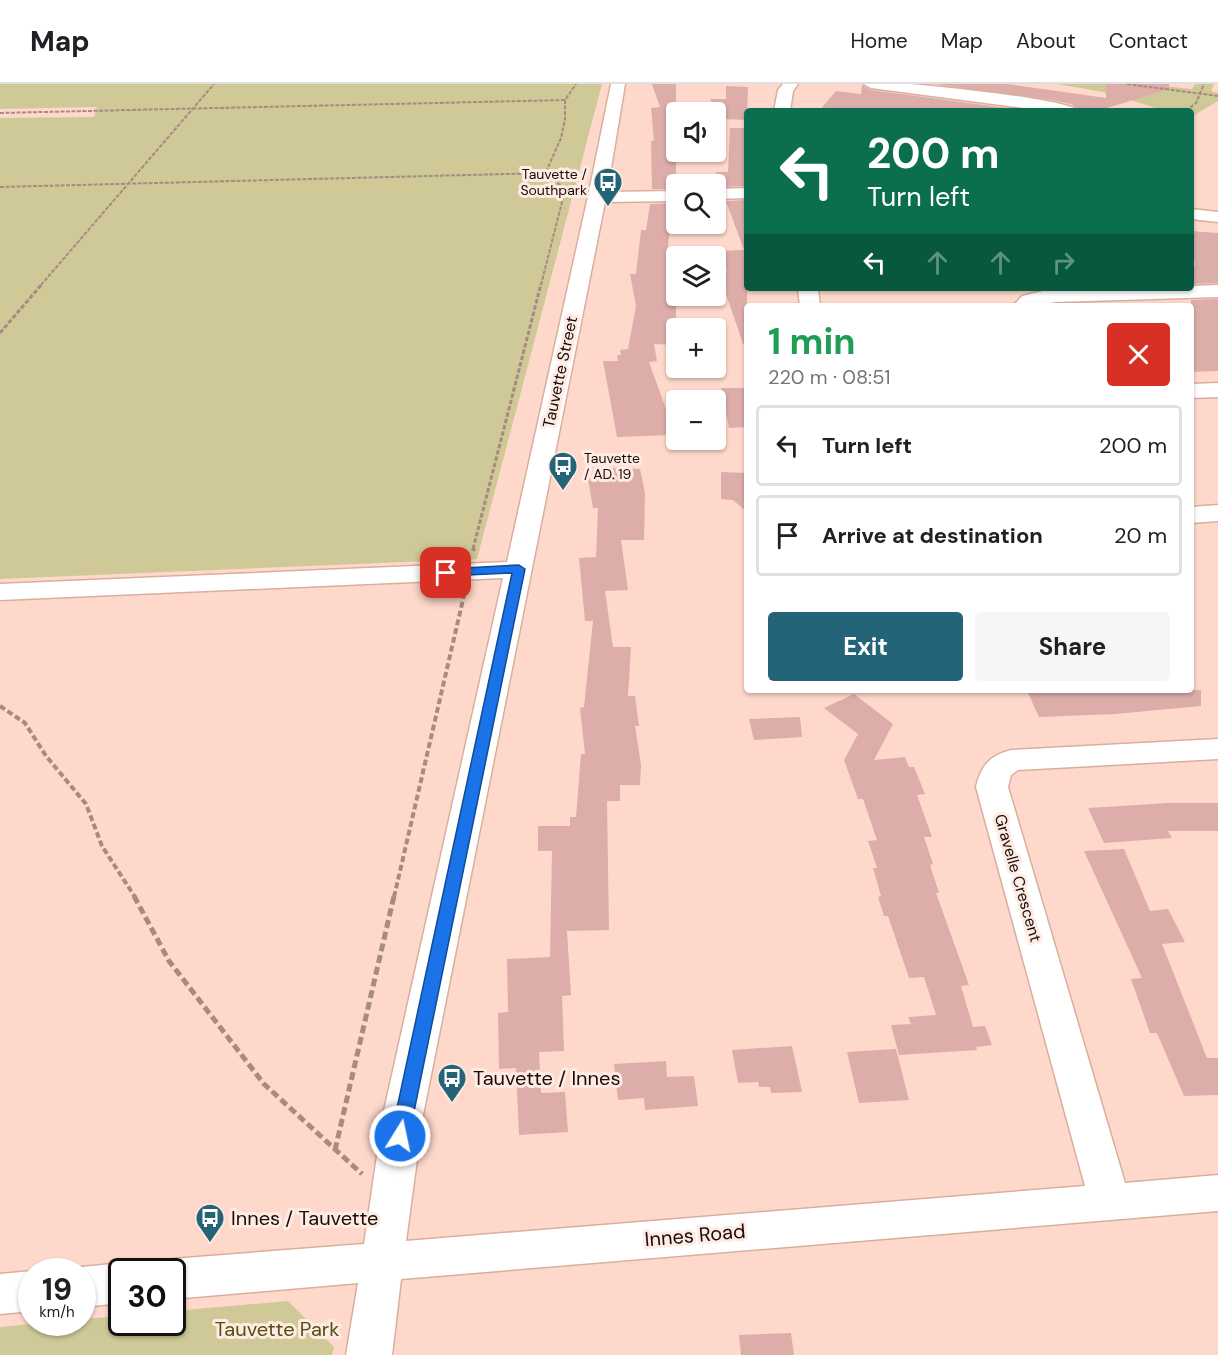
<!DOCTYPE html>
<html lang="en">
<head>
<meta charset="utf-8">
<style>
	:root { --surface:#fff; --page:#f6f6f6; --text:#202124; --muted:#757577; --line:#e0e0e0; --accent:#246479 }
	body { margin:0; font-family:"DM Sans",sans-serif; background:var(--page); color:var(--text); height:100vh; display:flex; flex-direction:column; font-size:22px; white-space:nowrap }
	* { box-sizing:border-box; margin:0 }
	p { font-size:20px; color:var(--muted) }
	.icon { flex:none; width:33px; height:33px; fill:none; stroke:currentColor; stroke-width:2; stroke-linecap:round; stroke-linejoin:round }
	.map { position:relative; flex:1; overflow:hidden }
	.sheet { position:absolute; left:744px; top:219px; width:450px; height:390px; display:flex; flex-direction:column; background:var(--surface); border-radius:6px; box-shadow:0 2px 4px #0004 }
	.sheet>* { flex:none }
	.hud { position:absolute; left:744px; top:24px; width:450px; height:183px; border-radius:6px; box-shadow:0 2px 4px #0004; background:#0b6e4f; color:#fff; overflow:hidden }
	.controls { position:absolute; left:666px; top:18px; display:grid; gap:12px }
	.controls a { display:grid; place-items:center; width:60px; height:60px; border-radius:6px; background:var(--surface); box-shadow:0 2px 4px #0004; font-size:30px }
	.speed { position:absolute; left:18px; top:1174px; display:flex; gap:12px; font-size:30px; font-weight:700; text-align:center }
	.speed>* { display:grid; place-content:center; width:78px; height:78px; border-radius:50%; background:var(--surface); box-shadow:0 2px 4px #0004; line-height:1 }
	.speed small { font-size:15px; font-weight:400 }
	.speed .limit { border:3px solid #111; border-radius:9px; background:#fff; color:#111 }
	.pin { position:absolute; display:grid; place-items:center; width:51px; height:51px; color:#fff; margin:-26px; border-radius:12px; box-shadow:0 3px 9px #0006 }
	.me { position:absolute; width:66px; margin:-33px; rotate:10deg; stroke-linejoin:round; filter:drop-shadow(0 0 4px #0008) }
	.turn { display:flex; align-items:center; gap:21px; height:126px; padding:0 24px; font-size:27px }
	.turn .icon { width:78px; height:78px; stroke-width:2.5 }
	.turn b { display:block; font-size:42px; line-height:51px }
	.lanes { display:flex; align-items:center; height:57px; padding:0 24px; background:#0003; justify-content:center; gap:30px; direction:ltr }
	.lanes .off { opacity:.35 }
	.round { display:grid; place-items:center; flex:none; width:63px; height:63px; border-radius:6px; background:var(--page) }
	.headline { display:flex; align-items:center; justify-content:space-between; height:102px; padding:0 24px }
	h1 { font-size:36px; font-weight:700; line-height:45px; color:#1e9e55 }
	.button { display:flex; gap:12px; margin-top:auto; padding:12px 24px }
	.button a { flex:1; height:69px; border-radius:6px; background:var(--accent); color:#fff; font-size:24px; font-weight:700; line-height:69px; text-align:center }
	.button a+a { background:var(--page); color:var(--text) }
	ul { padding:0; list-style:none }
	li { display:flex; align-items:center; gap:18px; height:81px; margin:0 12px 9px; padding:0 12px; border:3px solid var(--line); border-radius:6px }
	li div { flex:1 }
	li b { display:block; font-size:22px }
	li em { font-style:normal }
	header { display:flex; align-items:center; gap:36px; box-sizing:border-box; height:84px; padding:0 30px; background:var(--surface); border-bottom:2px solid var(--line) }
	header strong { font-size:28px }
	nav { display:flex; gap:33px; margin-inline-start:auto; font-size:21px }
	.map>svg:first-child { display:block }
	.green { fill:#cfc998 }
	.building { fill:#ddadaa }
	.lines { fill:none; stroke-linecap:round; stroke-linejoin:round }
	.minor-casing { stroke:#daae9d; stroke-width:3 }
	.path-far3 { stroke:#a78b81; stroke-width:2; stroke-dasharray:4 1.5; stroke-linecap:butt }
	.path-far2 { stroke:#a78b81; stroke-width:3; stroke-dasharray:4.5 2; stroke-linecap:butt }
	.path-far1 { stroke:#a78b81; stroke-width:4; stroke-dasharray:6 3; stroke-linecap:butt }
	.path { stroke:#a78b81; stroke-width:5; stroke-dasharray:8 4; stroke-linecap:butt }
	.minor { fill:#fff; fill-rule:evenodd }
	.route { fill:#1a73e8; stroke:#114b97; stroke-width:1.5 }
	.labels { text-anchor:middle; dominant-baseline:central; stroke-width:6; stroke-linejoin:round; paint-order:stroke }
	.far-poi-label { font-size:14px; fill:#190b06; stroke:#feebe4; text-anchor:end }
	.street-label { font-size:16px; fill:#190b06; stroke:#feebe4 }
	.near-poi-label { font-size:20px; fill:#190b06; stroke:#feebe4; text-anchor:start }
	.near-street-label { font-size:20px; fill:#190b06; stroke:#feebe4 }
	.near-park-label { font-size:20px; fill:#554d0b; stroke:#feebe4 }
</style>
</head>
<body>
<header>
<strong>Map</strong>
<nav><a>Home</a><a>Map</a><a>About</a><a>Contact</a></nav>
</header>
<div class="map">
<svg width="1218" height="1271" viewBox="0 0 1218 1271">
	<rect width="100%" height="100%" fill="#fed9cb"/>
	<path class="green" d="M 0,0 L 602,0 L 477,475 L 0,495 L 0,34 L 94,33 L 97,23 L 0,25 Z
		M 1057,0 L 1146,0 L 1192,5 L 1195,0 L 1214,0 L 1211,7 L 1218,9 L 1218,17 L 1191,33 L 1191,27 L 1166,27 L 1103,8 Z
		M 288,1217 L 334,1263 L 332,1271 L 0,1271 L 0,1243 L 43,1239 L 82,1239 L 83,1235 L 121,1232 L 122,1239 L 172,1239 L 173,1227 Z"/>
	<path class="building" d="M 652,0 L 676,0 L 676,97 L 674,105 L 652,105 L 651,57 L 654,57 L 651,24 L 660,23 Z
		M 934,0 L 1007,0 L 1106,14 L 1106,0 L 1169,0 L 1169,5 L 1107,24 L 1107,27 L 1081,27 L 1071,20 L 1052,16 Z
		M 862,1 L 871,6 L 1029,27 L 930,27 L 909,25 L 909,27 L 819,27 L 836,7 L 861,10 Z
		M 726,2 L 748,3 L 747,36 L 723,35 L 710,15 L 726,15 Z
		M 730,44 L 747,44 L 747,102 L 721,103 L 716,88 L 728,88 Z
		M 747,116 L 747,259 L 743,260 L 722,198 L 720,187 L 727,187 L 720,167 L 744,166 L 726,117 Z
		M 673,119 L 666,179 L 676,179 L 676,261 L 654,260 L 657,277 L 649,278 L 667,328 L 671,328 L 672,351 L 617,353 L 603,277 L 618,277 L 617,271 L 621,271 L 620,266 L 628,265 L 636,222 L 630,190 L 636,190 L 641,146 L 646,146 L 650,120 Z
		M 1191,147 L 1218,149 L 1218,199 L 1191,200 L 1191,182 L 1195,182 Z
		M 1218,215 L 1218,287 L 1191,288 L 1191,216 Z
		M 721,304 L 747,304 L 747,343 L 729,344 Z
		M 610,384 L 640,385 L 645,409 L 644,456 L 621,456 L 628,506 L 605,507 L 613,563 L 631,563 L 628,612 L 635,612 L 639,642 L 635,642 L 641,681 L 640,701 L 620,701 L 620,717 L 607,717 L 609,846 L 567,847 L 571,911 L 562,912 L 564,967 L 539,968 L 541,1009 L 565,1008 L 568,1048 L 519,1051 L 516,984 L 499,985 L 498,929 L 508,928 L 507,875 L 550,873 L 552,767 L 538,767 L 538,742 L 570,742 L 570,733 L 576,733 L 581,670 L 585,670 L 580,624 L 584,623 L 593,537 L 585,537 L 579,474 L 596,473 L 598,424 L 593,424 L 588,395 L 610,395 Z
		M 721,388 L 747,389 L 747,428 L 733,416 L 721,415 Z
		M 1092,606 L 1093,608 L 1201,606 L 1201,622 L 1115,630 L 1039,633 L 1027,607 Z
		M 854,610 L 893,640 L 874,676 L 905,673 L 909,683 L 914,683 L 925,710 L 917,711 L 932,753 L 924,753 L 933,780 L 930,781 L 939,809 L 936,809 L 969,901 L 961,902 L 973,943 L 985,942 L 992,961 L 976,963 L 977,966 L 899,971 L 891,941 L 911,940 L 908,933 L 936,931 L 924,893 L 909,894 L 888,832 L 884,832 L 878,813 L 881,812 L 873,784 L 877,784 L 868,757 L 877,756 L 863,715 L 858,715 L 844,676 L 858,650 L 824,624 Z
		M 800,633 L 802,653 L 754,656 L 749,635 Z
		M 1168,719 L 1218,719 L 1218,747 L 1168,747 L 1172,754 L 1104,759 L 1088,724 Z
		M 1124,765 L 1150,827 L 1168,825 L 1185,858 L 1162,860 L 1207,974 L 1218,974 L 1218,1011 L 1184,1012 L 1157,949 L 1150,949 L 1131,895 L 1142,894 L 1084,767 Z
		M 792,962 L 802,1008 L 771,1009 L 770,1003 L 759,1003 L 758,998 L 738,999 L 732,966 Z
		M 896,965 L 909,1016 L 859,1019 L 847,968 Z
		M 666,977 L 667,993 L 694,992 L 698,1022 L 645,1026 L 644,1014 L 618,1016 L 614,980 Z
		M 791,1249 L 794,1271 L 741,1271 L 739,1251 Z"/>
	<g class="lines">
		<g class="minor-casing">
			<path id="minor" d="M 611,0 L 625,0 L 607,108 L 676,107 L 676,117 L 605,118 L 423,1031 L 406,1157 L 1085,1102 L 976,703 C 981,682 989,672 1011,666 L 1218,655 L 1218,675 L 1018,686 L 1011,691 L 1008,703 L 1125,1099 L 1218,1091 L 1218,1127 L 401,1195 L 392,1271 L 346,1271 L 358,1199 L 172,1215 L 172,1188 L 154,1188 L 157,1181 L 172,1175 L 364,1160 L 383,1031 L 503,494 L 0,516 L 0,500 L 507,478 L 589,108 Z
				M 783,0 L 798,0 L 793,7 L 790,27 L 774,27 L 778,6 Z
				M 864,0 C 879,0 895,0 910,0 C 933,2 1069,15 1079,27 L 1046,27 L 871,4 Z
				M 747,104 L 747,114 L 716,115 L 716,105 Z
				M 1191,125 L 1218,128 L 1218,138 L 1191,135 Z
				M 1218,201 L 1218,213 L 1056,218 L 1035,222 L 1013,222 L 1022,212 L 1043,207 L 1191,204 L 1191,202 Z
				M 798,204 L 818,204 L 820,222 L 800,222 Z
				M 1218,299 L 1218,313 L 1191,314 L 1191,300 Z
				M 1218,421 L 1218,437 L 1191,439 L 1191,423 Z
				M 122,1179 L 137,1185 L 139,1188 L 122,1188 L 122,1219 L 82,1223 L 82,1188 L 69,1188 L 82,1183 Z
				M 32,1187 L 34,1188 L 32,1188 L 32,1227 L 0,1230 L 0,1190 Z"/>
		</g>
		<path class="path-far3" d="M 1127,0 L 1218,12
			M 1186,27 L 1196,19 L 1204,0
			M 0,29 L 565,16
			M 546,88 L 561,54 L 565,35 L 565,16 L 576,0
			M 0,103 L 546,89
			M 41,201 L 214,0
			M 541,201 L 565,106 L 546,88"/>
		<path class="path-far2" d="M 0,249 L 42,200
			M 473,465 L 541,200"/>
		<path class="path-far1" d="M 473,467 L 474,464
			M 0,622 L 25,639 L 46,672 L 86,720 L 102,762 L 135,813
			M 394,813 L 465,507"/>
		<path class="path" d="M 134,812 L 169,877 L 264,1000 L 362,1090
			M 335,1066 L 394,812"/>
		<use href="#minor" class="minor"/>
	</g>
	<path class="route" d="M 519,481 L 525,485 L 409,1052 L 406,1058 L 400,1060 L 393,1058 L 391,1052 L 512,489 L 446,492 L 440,489 L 446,485 Z"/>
	<defs>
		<g id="bus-pin" transform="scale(1.5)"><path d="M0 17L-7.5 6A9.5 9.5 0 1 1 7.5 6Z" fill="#246479" stroke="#feebe4"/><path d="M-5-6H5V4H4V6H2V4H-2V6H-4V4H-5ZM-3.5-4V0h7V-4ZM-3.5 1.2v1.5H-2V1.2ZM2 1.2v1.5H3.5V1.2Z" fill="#fff"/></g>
	</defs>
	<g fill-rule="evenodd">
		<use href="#bus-pin" x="608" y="98"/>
		<use href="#bus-pin" x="563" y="382"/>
		<use href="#bus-pin" x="452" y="994"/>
		<use href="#bus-pin" x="210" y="1134"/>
	</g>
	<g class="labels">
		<g class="far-poi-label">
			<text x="587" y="90">Tauvette /<tspan x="587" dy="16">Southpark</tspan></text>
			<text x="584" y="374" text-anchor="start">Tauvette<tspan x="584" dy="16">/ AD. 19</tspan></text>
		</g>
		<g class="street-label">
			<text transform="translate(560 288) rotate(-78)">Tauvette Street</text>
			<text transform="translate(1018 794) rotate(74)">Gravelle Crescent</text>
		</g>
		<g class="near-poi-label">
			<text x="473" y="994">Tauvette / Innes</text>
			<text x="231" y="1134">Innes / Tauvette</text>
		</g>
		<g class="near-street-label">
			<text transform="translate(695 1151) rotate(-5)">Innes Road</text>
		</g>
		<g class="near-park-label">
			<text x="277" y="1245">Tauvette Park</text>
		</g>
	</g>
</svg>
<div class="controls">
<a><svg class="icon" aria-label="sound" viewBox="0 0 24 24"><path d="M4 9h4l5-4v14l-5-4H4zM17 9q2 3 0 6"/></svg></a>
<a><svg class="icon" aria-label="search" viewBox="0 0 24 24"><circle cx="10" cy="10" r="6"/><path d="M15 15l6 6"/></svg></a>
<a><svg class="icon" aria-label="layers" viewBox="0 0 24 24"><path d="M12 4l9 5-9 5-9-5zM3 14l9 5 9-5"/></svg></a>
<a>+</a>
<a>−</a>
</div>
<div class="speed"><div>19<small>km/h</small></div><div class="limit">30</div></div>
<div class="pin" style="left:446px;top:489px;background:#d93025"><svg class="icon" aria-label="arrive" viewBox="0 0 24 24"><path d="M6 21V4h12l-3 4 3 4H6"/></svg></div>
<svg class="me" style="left:400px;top:1052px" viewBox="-20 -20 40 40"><circle r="17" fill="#1a73e8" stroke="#fff" stroke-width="3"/><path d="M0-11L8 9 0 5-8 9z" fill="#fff"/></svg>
<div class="hud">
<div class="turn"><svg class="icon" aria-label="left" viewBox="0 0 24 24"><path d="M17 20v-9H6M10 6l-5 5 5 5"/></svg><div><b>200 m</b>Turn left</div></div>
<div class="lanes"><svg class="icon" aria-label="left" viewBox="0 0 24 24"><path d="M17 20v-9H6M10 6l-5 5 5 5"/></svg><svg class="icon off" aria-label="ahead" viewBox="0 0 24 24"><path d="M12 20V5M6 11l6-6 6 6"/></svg><svg class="icon off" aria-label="ahead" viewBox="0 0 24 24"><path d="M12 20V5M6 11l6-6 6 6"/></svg><svg class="icon off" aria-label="right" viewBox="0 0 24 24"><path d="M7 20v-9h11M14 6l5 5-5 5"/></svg></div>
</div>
<section class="sheet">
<div class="headline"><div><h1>1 min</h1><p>220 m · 08:51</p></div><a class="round" style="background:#d93025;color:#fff"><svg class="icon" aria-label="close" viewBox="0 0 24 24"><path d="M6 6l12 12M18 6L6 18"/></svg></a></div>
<ul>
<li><svg class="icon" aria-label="left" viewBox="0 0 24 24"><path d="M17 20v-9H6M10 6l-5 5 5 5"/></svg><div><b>Turn left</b></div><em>200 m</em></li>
<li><svg class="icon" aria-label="arrive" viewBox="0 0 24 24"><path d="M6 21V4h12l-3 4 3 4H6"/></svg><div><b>Arrive at destination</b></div><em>20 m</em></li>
</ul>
<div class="button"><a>Exit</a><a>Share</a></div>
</section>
</div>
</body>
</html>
